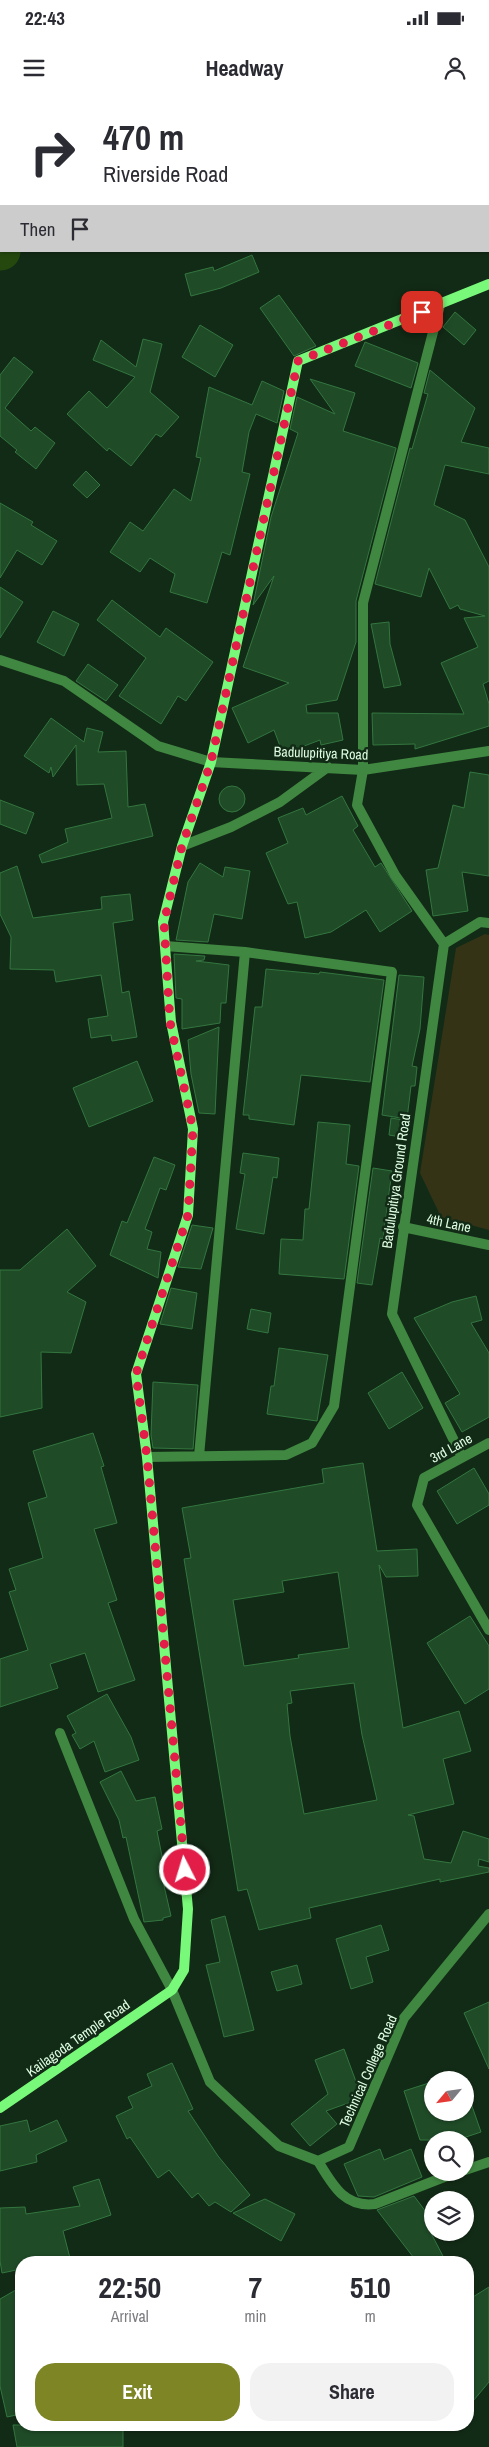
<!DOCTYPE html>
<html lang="en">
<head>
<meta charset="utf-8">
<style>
	:root { --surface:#fff; --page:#f2f2f3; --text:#2b2b33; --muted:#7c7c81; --accent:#7d8525 }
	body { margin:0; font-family:"Archivo Narrow",sans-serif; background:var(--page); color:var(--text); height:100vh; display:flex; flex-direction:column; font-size:19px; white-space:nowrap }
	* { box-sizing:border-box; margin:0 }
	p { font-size:16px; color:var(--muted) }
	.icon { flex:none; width:28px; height:28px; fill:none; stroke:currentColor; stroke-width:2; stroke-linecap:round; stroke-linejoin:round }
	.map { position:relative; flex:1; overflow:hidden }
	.sheet { position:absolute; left:15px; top:2156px; width:459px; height:175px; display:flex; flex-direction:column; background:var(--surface); border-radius:20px; box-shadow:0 1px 4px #0004 }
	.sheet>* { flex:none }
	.banner { position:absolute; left:0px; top:0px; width:490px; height:152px; box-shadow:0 1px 4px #0004; background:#fff; color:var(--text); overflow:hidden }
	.needle { width:32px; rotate:241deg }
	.buttons { position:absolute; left:424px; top:1971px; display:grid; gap:10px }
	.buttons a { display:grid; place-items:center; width:50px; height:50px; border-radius:50%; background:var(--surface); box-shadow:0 1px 4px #0004; font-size:25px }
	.pin { position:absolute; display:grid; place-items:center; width:42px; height:42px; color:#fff; margin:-21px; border-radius:10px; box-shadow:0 2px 8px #0006 }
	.me { position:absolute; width:55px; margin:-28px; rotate:355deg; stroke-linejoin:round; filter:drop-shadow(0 0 4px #0008) }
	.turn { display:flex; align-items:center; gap:18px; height:105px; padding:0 20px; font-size:22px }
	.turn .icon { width:65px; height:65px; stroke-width:2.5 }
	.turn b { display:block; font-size:35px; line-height:42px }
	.then { display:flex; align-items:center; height:48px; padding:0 20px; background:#0003; gap:10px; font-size:19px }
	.eta { display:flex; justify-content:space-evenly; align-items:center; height:85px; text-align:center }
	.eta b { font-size:30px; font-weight:700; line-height:35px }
	.cta { display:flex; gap:10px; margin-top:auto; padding:10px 20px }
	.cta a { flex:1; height:58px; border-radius:20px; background:var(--accent); color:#fff; font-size:20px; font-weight:700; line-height:58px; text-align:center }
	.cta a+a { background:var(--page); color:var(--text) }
	.status { display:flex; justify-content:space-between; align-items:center; height:35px; padding:0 25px; background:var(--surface); direction:ltr }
	.status svg { height:14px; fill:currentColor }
	header { display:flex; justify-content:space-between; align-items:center; height:65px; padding:0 20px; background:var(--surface); font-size:22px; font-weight:700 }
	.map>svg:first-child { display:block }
	.green { fill:#343316 }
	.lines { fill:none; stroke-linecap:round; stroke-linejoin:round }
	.river { stroke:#24480e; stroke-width:39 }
	.building { fill:#1f4b27; stroke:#33763f; fill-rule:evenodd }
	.lane { stroke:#408741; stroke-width:10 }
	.street { stroke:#408741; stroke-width:10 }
	.secondary { stroke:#79f97a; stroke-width:10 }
	.route { stroke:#e11d48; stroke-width:9; stroke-dasharray:0 16.2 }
	.labels { text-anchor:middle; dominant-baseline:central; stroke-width:5; stroke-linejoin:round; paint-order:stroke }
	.street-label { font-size:14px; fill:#defde1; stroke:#122b16 }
</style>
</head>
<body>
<div class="status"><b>22:43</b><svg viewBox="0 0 49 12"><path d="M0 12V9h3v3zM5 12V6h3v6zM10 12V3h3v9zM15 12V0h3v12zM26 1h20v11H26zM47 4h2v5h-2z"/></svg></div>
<header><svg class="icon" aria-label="menu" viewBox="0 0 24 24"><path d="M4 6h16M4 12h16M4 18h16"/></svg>Headway<svg class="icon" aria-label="person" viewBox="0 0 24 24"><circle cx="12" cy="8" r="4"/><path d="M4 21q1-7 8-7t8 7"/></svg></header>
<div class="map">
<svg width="489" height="2347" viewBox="0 0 489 2347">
	<rect width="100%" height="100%" fill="#122b16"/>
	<path class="green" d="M 485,834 L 489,835 L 489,1130 L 441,1117 L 420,1073 L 456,848 Z"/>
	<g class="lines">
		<path class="river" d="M 0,151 L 1,151"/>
	</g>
	<path class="building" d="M 252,155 L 259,172 L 221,188 L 191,196 L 185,174 L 213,167 L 214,171 Z
		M 279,195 L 316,246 L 294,256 L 260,208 Z
		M 455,212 L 476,230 L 464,245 L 443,227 Z
		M 200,225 L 233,245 L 215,277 L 182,257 Z
		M 143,239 L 162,244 L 150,292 L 179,317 L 161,337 L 156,334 L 131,366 L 109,348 L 107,351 L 67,314 L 89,291 L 107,308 L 135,277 L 93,260 L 101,240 L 136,267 Z
		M 365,242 L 418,263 L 411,288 L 355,266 Z
		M 14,257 L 33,272 L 5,308 L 31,331 L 35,327 L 55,343 L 36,369 L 15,352 L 17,350 L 0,336 L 0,275 Z
		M 430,270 L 475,308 L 461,342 L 489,348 L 489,374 L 445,365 L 434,405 L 465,420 L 489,467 L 489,581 L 483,584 L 489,604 L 489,626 L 415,649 L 415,644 L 373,645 L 372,613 L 464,614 L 441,563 L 478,547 L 464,518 L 485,516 L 460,509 L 458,505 L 450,509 L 429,468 L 421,497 L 375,484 L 410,348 L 412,349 L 428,294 L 424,293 Z
		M 310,279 L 355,293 L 343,331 L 396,348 L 356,501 L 356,542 L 337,600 L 306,605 L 307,613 L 338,613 L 343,640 L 321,645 L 320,640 L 283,654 L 274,630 L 248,643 L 232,608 L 289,583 L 243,567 L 274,476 L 253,505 L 271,417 L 298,333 L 290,329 L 297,297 L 335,314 Z
		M 262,281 L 284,291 L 277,323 L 256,314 L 249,332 L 242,372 L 250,374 L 230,455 L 222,452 L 207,503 L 170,492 L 175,474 L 150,458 L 140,472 L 110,452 L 130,422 L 143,431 L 174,389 L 191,401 L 201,358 L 196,357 L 209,287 L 252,305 Z
		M 86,371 L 100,385 L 87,398 L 73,385 Z
		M 0,403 L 33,422 L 31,425 L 57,441 L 42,465 L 17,450 L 0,478 Z
		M 0,487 L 23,502 L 0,538 Z
		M 112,500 L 160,537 L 166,528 L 213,562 L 186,601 L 178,596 L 161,624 L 119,596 L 146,558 L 97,520 Z
		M 53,511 L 79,524 L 64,556 L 37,542 Z
		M 389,522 L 390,544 L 401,585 L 384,588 L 371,524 Z
		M 88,564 L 118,585 L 106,601 L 76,581 Z
		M 51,618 L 84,642 L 87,628 L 103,632 L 98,652 L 126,651 L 128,707 L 145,704 L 153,736 L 42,763 L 39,755 L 68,742 L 65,729 L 112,718 L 104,684 L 77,685 L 76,645 L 53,677 L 51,667 L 49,673 L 24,656 Z
		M 470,672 L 489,675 L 489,776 L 462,772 L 468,811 L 433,816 L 426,770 L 438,768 L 453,705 L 464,708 Z
		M219 699a13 13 0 1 1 26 0a13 13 0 1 1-26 0Z
		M 342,696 L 358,726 L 353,730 L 375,767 L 381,763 L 412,811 L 380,832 L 366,810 L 331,832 L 305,838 L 297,802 L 288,804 L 266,753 L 288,743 L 278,718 L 303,708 L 306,715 Z
		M 0,700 L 34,713 L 26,734 L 0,724 Z
		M 200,763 L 223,777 L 225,767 L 250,771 L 242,819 L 214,814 L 208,842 L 176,840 L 188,782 Z
		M 17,766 L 33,818 L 102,809 L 101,797 L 130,794 L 133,820 L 113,823 L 122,893 L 129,891 L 137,937 L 112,941 L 111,935 L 91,938 L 88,919 L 108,916 L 101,875 L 56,882 L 54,870 L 10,869 L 11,837 L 0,814 L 0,773 Z
		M 174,854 L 205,856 L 204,860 L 196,861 L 229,865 L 226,903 L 221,903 L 220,923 L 182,929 L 182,899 L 176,898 Z
		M 266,869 L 319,874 L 320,872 L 384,880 L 370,982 L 301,975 L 294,1025 L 249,1019 L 249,1015 L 243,1015 L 255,907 L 262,907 Z
		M 399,875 L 424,877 L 420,929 L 412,966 L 417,967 L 415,986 L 411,986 L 407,1019 L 382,1015 Z
		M 219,927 L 215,1014 L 199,1013 L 191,974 L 188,940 Z
		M 137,961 L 153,1001 L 89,1027 L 73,988 Z
		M 391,1018 L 409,1021 L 407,1038 L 389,1035 Z
		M 318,1022 L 350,1025 L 346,1064 L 359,1066 L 344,1179 L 279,1174 L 281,1139 L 303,1140 L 305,1109 L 309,1109 Z
		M 243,1053 L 279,1058 L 277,1078 L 273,1077 L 264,1134 L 236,1129 L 245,1074 L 240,1073 Z
		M 154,1057 L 175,1065 L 166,1090 L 160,1088 L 145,1129 L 152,1132 L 147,1149 L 161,1152 L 158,1178 L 110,1155 L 122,1121 L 127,1123 Z
		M 373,1068 L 392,1071 L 383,1139 L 380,1138 L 372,1185 L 357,1183 Z
		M 192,1125 L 213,1128 L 201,1169 L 178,1167 Z
		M 67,1129 L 96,1166 L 67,1192 L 86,1202 L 71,1253 L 41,1252 L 42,1308 L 0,1317 L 0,1170 L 20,1170 Z
		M 171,1188 L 197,1193 L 192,1229 L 160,1224 Z
		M 476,1196 L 482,1220 L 471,1223 L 489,1253 L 489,1317 L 462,1332 L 445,1303 L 460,1294 L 414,1218 L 452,1202 Z
		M 251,1209 L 271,1213 L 268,1233 L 247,1229 Z
		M 279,1248 L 328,1255 L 317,1321 L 267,1314 L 271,1286 L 274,1286 Z
		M 402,1272 L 423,1308 L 389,1329 L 368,1293 Z
		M 153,1282 L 198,1285 L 193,1349 L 153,1348 L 151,1335 Z
		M 93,1333 L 104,1366 L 101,1367 L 117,1423 L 94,1429 L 117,1500 L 108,1503 L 135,1580 L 98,1592 L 85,1553 L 50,1564 L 58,1588 L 0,1607 L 0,1559 L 28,1550 L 9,1492 L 16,1490 L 9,1469 L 43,1458 L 28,1403 L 47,1397 L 33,1351 Z
		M 363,1363 L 377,1451 L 417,1449 L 418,1476 L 386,1477 L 379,1465 L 403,1628 L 459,1611 L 471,1651 L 443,1659 L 454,1704 L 408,1715 L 414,1716 L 424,1759 L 451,1763 L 463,1731 L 489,1739 L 489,1762 L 479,1759 L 478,1766 L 489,1768 L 489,1772 L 440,1782 L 440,1779 L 309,1808 L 311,1818 L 259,1830 L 247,1789 L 238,1791 L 184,1459 L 191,1458 L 182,1408 L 324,1383 L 322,1369 ZM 338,1472 L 349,1548 L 298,1555 L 299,1558 L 244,1566 L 233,1500 L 284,1492 L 282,1481 ZM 354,1583 L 362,1635 L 377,1700 L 304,1714 L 290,1636 L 287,1604 L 292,1603 L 290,1591 Z
		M 474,1368 L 489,1394 L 489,1405 L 457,1424 L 437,1391 Z
		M 470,1516 L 489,1546 L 489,1589 L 465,1604 L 427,1543 Z
		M 107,1594 L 131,1637 L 139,1660 L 105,1672 L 94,1641 L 80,1649 L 72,1635 L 76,1633 L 67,1616 Z
		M 121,1671 L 136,1701 L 155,1697 L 162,1729 L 157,1731 L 166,1776 L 162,1777 L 171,1816 L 163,1818 L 163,1820 L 144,1822 L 126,1737 L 123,1738 L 119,1720 L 100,1682 Z
		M 225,1816 L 254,1930 L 224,1937 L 206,1865 L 220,1862 L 211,1820 Z
		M 381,1825 L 389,1850 L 366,1857 L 373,1882 L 351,1889 L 336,1839 Z
		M 297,1865 L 302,1884 L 277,1891 L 271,1872 Z
		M 489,1902 L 489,1969 L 464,1913 Z
		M 344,1949 L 362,1998 L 326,2011 L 337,2024 L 310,2046 L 291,2024 L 328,1994 L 315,1960 Z
		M 172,1963 L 193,2009 L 188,2011 L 218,2056 L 250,2095 L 231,2112 L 215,2102 L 209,2106 L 198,2093 L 192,2098 L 169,2070 L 158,2078 L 130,2037 L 127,2039 L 116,2016 L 133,2008 L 128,1997 L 152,1986 L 147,1974 Z
		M 432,1982 L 432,2012 L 465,2012 L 465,1986 L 481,2032 L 457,2040 L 420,2040 L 404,1991 Z
		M 27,2020 L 30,2032 L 57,2020 L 67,2041 L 36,2055 L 37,2062 L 0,2071 L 0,2026 Z
		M 380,2049 L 384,2060 L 411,2049 L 422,2077 L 374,2097 L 358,2096 L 344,2064 Z
		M 99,2079 L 111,2115 L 63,2131 L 71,2162 L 21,2162 L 21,2169 L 2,2173 L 0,2161 L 0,2108 L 25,2107 L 26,2114 L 80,2106 L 73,2087 Z
		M 414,2096 L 432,2120 L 432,2135 L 446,2162 L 417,2162 L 377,2110 Z
		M 265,2099 L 295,2114 L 281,2141 L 233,2113 Z
		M 21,2187 L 21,2314 L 7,2317 L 0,2286 L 0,2199 Z
		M 489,2187 L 489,2282 L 468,2307 L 468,2200 Z
		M 13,2325 L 123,2325 L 123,2347 L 17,2347 Z"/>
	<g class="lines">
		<path class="lane" d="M 0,560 L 64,581 L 158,646 L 211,662
			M 199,1356 L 245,852
			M 147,1357 L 286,1355 L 312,1343 L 334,1306 L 392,872 L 245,852 L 165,846
			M 318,2061 C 332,2084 344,2108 375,2104 L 457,2072
			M 465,2070 L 489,2062"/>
		<path class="street" d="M 440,205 L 363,503 L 363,670 L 357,705 L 395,775 L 444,844
			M 211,662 L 363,670 L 489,651
			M 182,746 L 231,727 L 280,702 L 328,667
			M 403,1127 L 489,1145
			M 489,1343 L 424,1378 L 417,1405 L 489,1530
			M 462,1357 L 392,1214 L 444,844 L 480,822 L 489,823
			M 60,1633 L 134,1819 L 172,1890 L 210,1982 L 279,2046 L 318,2061 L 349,2047 L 404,1918 L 489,1814"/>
		<path class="secondary" d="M 0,2008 L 172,1890 L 184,1870 L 188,1809 L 147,1357 L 136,1274 L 188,1115 L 193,1029 L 171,922 L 163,822 L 182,746 L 211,662 L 298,261 L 489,184"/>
	</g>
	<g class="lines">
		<path class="route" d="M 185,1770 L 147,1357 L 136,1274 L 188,1115 L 193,1029 L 170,922 L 164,822 L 182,746 L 211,662 L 298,261 L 422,212"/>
	</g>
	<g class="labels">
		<g class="street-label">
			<text transform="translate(321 653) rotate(2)">Badulupitiya Road</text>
			<text transform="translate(396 1081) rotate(-82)">Badulupitiya Ground Road</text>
			<text transform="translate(449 1123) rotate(12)">4th Lane</text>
			<text transform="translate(451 1348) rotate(-29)">3rd Lane</text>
			<text transform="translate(78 1938) rotate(-35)">Kailagoda Temple Road</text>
			<text transform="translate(368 1971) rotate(-66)">Technical College Road</text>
		</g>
	</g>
</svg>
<div class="buttons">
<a><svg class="needle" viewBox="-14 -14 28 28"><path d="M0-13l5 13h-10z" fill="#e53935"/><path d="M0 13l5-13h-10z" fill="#7c7c81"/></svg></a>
<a><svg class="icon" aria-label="search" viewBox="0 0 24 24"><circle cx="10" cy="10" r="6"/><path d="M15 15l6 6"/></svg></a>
<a><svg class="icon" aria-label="layers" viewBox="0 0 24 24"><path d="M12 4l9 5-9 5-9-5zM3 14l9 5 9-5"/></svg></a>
</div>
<div class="pin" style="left:422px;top:212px;background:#d93025"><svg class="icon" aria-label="arrive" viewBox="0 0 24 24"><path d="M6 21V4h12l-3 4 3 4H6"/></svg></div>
<svg class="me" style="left:185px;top:1770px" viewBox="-20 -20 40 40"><circle r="17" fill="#e11d48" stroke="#fff" stroke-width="3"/><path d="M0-11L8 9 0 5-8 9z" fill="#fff"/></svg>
<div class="banner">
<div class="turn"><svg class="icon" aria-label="right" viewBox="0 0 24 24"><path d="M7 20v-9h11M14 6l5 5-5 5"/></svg><div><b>470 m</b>Riverside Road</div></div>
<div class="then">Then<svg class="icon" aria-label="arrive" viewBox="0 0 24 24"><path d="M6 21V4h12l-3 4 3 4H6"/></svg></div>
</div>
<section class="sheet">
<div class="eta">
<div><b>22:50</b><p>Arrival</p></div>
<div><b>7</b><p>min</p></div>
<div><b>510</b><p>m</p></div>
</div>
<div class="cta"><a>Exit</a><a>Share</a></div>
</section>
</div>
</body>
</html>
